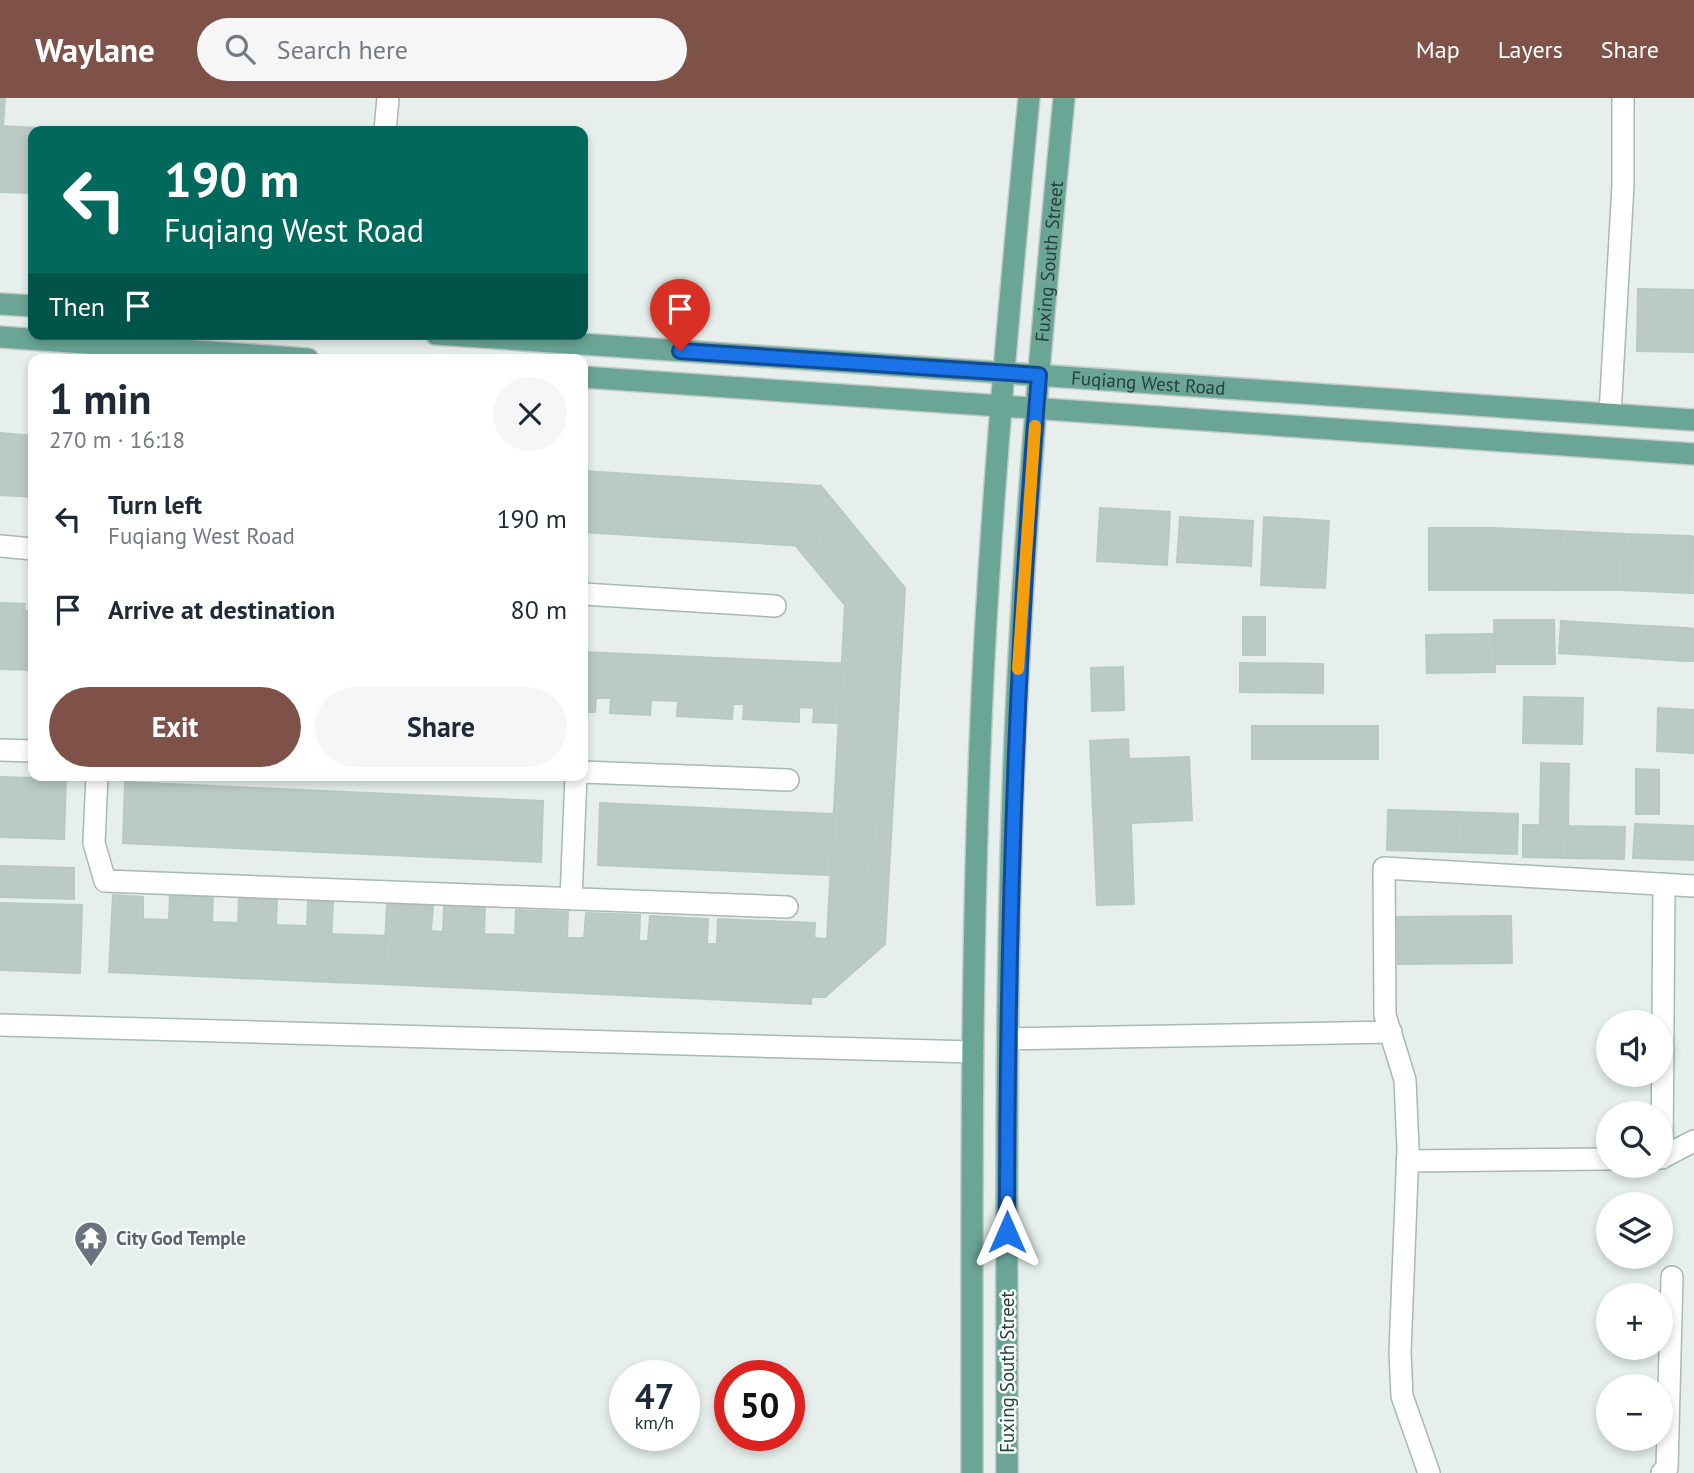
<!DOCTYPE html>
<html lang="en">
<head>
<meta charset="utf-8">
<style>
	:root { --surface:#fff; --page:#f6f6f7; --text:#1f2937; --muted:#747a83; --accent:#7f5249 }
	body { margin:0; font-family:"PT Sans",sans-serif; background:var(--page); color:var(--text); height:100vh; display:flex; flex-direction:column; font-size:26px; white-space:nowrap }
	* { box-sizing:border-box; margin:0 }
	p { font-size:23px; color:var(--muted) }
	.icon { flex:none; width:38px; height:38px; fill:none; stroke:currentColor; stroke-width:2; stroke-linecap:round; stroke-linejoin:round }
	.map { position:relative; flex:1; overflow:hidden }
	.sheet { position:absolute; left:28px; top:256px; width:560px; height:427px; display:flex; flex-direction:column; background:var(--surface); border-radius:14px; box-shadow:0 4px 10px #0003 }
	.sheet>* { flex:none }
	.banner { position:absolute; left:28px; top:28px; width:560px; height:214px; border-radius:14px; box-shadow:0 4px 10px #0003; background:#00695c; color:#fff; overflow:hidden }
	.buttons { position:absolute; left:1596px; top:912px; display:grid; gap:14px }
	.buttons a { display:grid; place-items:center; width:77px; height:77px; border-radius:50%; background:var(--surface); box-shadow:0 4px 10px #0003; font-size:35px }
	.speed { position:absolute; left:609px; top:1262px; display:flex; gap:14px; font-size:35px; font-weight:700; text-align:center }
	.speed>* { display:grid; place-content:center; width:91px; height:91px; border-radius:50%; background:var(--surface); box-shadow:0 4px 10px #0003; line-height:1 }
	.speed small { font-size:18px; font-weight:400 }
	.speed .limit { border:10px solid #d22; background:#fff; color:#111 }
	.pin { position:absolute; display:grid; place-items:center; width:60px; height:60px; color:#fff; margin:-72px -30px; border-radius:50% 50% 50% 0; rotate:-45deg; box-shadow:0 0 7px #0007 }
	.pin .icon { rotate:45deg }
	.me { position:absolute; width:77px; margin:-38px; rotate:0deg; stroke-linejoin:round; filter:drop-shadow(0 0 5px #0008) }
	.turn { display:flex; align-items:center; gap:24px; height:147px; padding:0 21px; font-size:32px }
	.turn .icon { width:91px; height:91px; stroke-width:2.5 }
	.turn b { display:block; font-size:49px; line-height:60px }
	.then { display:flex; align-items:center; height:66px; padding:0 21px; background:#0003; gap:14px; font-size:26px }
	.round { display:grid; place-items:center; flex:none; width:74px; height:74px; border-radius:37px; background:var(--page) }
	.head { display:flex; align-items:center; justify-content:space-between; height:119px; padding:0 21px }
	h1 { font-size:42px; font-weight:800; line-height:52px }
	.action { display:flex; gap:14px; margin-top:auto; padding:14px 21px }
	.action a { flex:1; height:80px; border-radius:42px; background:var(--accent); color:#fff; font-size:28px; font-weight:800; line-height:80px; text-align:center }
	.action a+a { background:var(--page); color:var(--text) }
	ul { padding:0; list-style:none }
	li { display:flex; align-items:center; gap:21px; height:91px; padding:0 21px }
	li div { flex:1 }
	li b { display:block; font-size:26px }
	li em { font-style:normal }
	header { display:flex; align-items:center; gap:42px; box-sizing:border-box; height:98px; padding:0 35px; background:var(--accent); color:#fff }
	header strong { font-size:33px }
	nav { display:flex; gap:38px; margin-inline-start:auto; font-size:24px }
	.search { width:490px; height:63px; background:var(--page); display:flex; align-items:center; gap:18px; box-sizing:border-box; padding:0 24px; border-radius:38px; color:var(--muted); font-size:26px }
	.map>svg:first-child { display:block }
	.building { fill:#bbcac4; stroke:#b8c9c2; stroke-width:2 }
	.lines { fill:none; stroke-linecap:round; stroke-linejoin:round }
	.minor-casing { stroke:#a8b8b2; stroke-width:24 }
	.major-casing { stroke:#c2cac8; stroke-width:24 }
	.minor { stroke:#fff; stroke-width:21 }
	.major { stroke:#6aa596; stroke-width:21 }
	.route-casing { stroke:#114b97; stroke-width:18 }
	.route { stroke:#1a73e8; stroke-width:12 }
	.slow { stroke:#f59e0b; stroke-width:12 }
	.labels { text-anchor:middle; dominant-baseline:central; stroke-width:5; stroke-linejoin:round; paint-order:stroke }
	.street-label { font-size:19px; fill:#24423a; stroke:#f7fbf9 }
	.worship-label { font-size:19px; font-weight:bold; fill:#5b616d; stroke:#f7fbf9; text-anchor:start }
</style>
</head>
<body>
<header>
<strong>Waylane</strong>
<div class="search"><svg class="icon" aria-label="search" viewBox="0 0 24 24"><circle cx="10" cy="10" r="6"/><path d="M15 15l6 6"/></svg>Search here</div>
<nav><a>Map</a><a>Layers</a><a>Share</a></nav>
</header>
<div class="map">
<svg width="1694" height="1375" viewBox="0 0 1694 1375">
	<rect width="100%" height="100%" fill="#e6efeb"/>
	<path class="building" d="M 0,0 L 5,0 L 3,28 L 0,28 Z
		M 0,28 L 78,32 L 78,33 L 33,33 L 33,95 L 0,94 Z
		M 1638,191 L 1694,192 L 1694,254 L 1637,253 Z
		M 0,335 L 33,338 L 33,399 L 0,397 Z
		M 583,373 L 821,388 L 817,449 L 583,434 Z
		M 821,388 L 905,490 L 885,846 L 825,899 L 811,899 L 814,840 L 827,841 L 845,507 L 796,448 L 817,449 Z
		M 1100,410 L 1170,414 L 1167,467 L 1097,463 Z
		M 1180,419 L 1253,423 L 1251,468 L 1177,464 Z
		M 1264,419 L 1329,423 L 1325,490 L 1261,487 Z
		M 1429,430 L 1494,430 L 1494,492 L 1429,492 Z
		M 1494,430 L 1561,433 L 1559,492 L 1494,492 Z
		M 1561,433 L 1625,436 L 1622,492 L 1559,492 Z
		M 1625,436 L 1690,438 L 1688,495 L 1622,492 Z
		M 1690,438 L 1694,439 L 1694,495 L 1688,495 Z
		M 0,505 L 25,506 L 24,513 L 33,513 L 33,572 L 0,571 Z
		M 1243,519 L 1265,519 L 1265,557 L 1243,557 Z
		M 1494,522 L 1554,522 L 1555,566 L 1495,566 Z
		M 1561,523 L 1628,527 L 1626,559 L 1559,555 Z
		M 1628,527 L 1686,530 L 1684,563 L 1626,559 Z
		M 1686,530 L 1694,531 L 1694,563 L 1684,563 Z
		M 1495,536 L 1495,574 L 1427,575 L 1426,537 Z
		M 583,554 L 877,567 L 874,627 L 813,624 L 814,610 L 799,609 L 799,624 L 743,621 L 744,606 L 733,606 L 732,621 L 677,618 L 678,603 L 651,602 L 650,617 L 610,615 L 611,600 L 596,600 L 595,614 L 583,614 Z
		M 1240,565 L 1323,566 L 1323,595 L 1240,594 Z
		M 1123,569 L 1124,612 L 1092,613 L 1091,570 Z
		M 1524,599 L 1583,600 L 1582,646 L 1523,645 Z
		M 1658,610 L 1694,612 L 1694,655 L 1657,653 Z
		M 1252,628 L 1378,628 L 1378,661 L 1252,661 Z
		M 1128,641 L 1129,661 L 1189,659 L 1192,722 L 1131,725 L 1134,806 L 1097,807 L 1090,643 Z
		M 1541,665 L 1569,666 L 1568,728 L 1540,728 Z
		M 1636,671 L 1659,672 L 1659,716 L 1636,716 Z
		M 0,679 L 66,681 L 64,741 L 0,739 Z
		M 125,684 L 543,703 L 541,764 L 123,745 Z
		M 600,705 L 874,718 L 871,779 L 598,767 Z
		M 1388,712 L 1458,714 L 1456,754 L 1387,752 Z
		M 1458,714 L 1518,716 L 1517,756 L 1456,754 Z
		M 1635,726 L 1694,728 L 1694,762 L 1633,760 Z
		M 1523,727 L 1568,728 L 1567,760 L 1523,759 Z
		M 1568,728 L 1625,729 L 1624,761 L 1567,760 Z
		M 0,768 L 74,770 L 74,801 L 0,799 Z
		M 113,797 L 143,799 L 143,821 L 169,822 L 170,797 L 213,799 L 212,824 L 238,825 L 239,800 L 277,802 L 276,827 L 307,828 L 308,803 L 333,804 L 329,884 L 109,874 Z
		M 0,805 L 82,807 L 80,875 L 0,872 Z
		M 387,806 L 433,808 L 431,833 L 443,834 L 444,809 L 485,810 L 484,836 L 515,837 L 516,812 L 568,814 L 567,840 L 584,840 L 586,815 L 640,817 L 639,843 L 648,843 L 650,818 L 708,821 L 707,846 L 717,846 L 718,821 L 815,825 L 811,906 L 383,886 Z
		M 1511,818 L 1512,865 L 1398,866 L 1397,819 Z
		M 332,836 L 386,838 L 383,886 L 329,884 Z"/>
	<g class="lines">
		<g class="minor-casing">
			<path id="minor" d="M 385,33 L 388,0
				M 1610,316 L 1623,87 L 1623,0
				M 0,448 L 33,451
				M 583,496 L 775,508
				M 0,652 L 33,653
				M 583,674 L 788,682
				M 97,677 L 94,745 L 105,783 L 787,809
				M 571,801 L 576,677
				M 0,927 L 973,954
				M 1008,941 L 1391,934
				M 1661,1060 L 1694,1043
				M 1662,1060 L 1664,786
				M 1407,1063 L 1608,1061
				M 1429,1375 L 1402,1298 L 1400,1254 L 1408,1051 L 1405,982 L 1385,917 L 1384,770 L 1694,788
				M 1662,1375 L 1667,1370 L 1672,1179"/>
		</g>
		<g class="major-casing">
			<g id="major">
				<path d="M 0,206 L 33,208"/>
				<path id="s1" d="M 436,236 L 1694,322"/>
				<path d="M 0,239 L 308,261"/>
				<path d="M 583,279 L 1694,356"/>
				<path d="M 972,1375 C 972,1103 970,830 984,559 C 994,372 1011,186 1029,0"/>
				<path id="s2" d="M 1007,1375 C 1007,1103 1004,830 1019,559 C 1029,372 1046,186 1064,0"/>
			</g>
		</g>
		<use href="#minor" class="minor"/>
		<use href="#major" class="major"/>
	</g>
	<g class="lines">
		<g class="route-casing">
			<path id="route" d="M 680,253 L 1039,277 C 1015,562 1007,848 1007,1134"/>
		</g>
		<use href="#route" class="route"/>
		<path class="slow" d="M 1018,571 L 1035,328"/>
	</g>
	<defs>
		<g id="temple-pin" transform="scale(1.75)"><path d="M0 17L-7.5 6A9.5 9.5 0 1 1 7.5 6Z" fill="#6b7280" stroke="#f7fbf9"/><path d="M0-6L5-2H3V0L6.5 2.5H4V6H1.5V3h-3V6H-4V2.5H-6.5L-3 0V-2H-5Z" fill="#fff"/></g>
	</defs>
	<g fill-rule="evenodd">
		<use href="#temple-pin" x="91" y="1140"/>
	</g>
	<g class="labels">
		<g class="street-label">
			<text stroke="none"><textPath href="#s2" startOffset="1213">Fuxing South Street</textPath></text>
			<text stroke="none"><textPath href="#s1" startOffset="714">Fuqiang West Road</textPath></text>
			<text transform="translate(1007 1274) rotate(-90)">Fuxing South Street</text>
		</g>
		<g class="worship-label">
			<text x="116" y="1140">City God Temple</text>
		</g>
	</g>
</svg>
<div class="buttons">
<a><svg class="icon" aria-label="sound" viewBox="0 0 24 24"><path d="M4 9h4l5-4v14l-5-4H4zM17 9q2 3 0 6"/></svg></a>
<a><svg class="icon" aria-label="search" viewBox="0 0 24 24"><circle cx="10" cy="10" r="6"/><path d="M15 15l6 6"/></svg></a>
<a><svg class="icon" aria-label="layers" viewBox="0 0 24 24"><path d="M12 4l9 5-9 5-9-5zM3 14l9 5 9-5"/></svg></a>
<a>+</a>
<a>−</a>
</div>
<div class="speed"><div>47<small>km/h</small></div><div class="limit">50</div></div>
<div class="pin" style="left:680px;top:253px;background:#d93025"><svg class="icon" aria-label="arrive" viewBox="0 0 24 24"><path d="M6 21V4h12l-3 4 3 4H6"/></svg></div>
<svg class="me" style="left:1007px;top:1134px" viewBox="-20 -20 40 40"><path d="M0-17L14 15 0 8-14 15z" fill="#1a73e8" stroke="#fff" stroke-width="4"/></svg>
<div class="banner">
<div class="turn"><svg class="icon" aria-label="left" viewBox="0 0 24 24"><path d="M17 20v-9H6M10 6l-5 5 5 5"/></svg><div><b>190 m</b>Fuqiang West Road</div></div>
<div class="then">Then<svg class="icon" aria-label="arrive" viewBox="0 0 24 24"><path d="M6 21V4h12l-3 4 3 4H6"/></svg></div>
</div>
<section class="sheet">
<div class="head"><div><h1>1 min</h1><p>270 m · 16:18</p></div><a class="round"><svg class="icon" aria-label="close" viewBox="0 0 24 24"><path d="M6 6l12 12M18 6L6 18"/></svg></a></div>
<ul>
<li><svg class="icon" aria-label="left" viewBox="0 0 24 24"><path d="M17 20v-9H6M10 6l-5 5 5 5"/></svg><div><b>Turn left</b><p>Fuqiang West Road</p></div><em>190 m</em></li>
<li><svg class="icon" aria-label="arrive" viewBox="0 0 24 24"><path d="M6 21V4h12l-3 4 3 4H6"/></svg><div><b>Arrive at destination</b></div><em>80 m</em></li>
</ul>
<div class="action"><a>Exit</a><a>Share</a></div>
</section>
</div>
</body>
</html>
